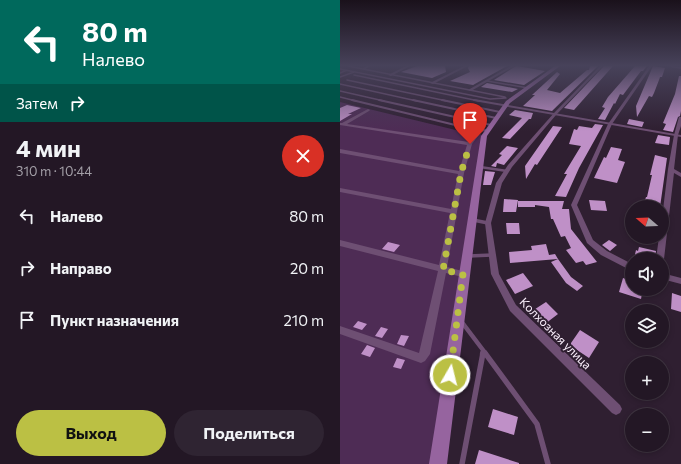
<!DOCTYPE html>
<html lang="ru">
<head>
<meta charset="utf-8">
<style>
	:root { --surface:#231725; --page:#2f2432; --text:#f1f3f6; --muted:#a39fa7; --line:#403642; --accent:#bbc044 }
	body { margin:0; font-family:Commissioner,sans-serif; background:var(--page); color:var(--text); height:100vh; display:flex; flex-direction:column; font-size:15px; white-space:nowrap }
	* { box-sizing:border-box; margin:0 }
	p { font-size:13px; color:var(--muted) }
	.icon { flex:none; width:22px; height:22px; fill:none; stroke:currentColor; stroke-width:2; stroke-linecap:round; stroke-linejoin:round }
	.map { position:relative; flex:1; overflow:hidden }
	.panel { display:flex; flex-direction:column; background:var(--surface); width:340px }
	.panel>* { flex:none }
	.banner { background:#00695c; color:#fff; overflow:hidden }
	.needle { width:26px; rotate:289deg }
	.tools { position:absolute; left:285px; top:200px; display:grid; gap:8px }
	.tools a { display:grid; place-items:center; width:44px; height:44px; border-radius:50%; background:var(--surface); box-shadow:0 2px 6px #0003,0 0 0 1px var(--line); font-size:20px }
	.pin { position:absolute; display:grid; place-items:center; width:34px; height:34px; color:#fff; margin:-41px -17px; border-radius:50% 50% 50% 0; rotate:-45deg; box-shadow:0 0 4px #0007 }
	.pin .icon { rotate:45deg }
	.me { position:absolute; width:44px; margin:-22px; rotate:8deg; stroke-linejoin:round; filter:drop-shadow(0 0 3px #0008) }
	.turn { display:flex; align-items:center; gap:14px; height:84px; padding:0 16px; font-size:18px }
	.turn .icon { width:52px; height:52px; stroke-width:2.5 }
	.turn b { display:block; font-size:28px; line-height:34px }
	.then { display:flex; align-items:center; height:38px; padding:0 16px; background:#0003; gap:8px; font-size:15px }
	.round { display:grid; place-items:center; flex:none; width:42px; height:42px; border-radius:21px; background:var(--page) }
	.overview { display:flex; align-items:center; justify-content:space-between; height:68px; padding:0 16px }
	h1 { font-size:24px; font-weight:700; line-height:30px }
	.action { display:flex; gap:8px; margin-top:auto; padding:8px 16px }
	.action a { flex:1; height:46px; border-radius:24px; background:var(--accent); color:#111; font-size:16px; font-weight:700; line-height:46px; text-align:center }
	.action a+a { background:var(--page); color:var(--text) }
	ul { padding:0; list-style:none }
	li { display:flex; align-items:center; gap:12px; height:52px; padding:0 16px }
	li div { flex:1 }
	li b { display:block; font-size:15px }
	li em { font-style:normal }
	main { display:flex; flex:1; min-height:0 }
	.map>svg:first-child { display:block }
	.green { fill:#4e2c55 }
	.building { fill:#bf90c7 }
	.lines { fill:none; stroke-linecap:round; stroke-linejoin:round }
	.service-far5 { stroke:#6e4f73; stroke-width:1.5 }
	.service-far4 { stroke:#6e4f73; stroke-width:2 }
	.service-far3 { stroke:#6e4f73; stroke-width:2.5 }
	.service-far2 { stroke:#6e4f73; stroke-width:3.5 }
	.service-far1 { stroke:#6e4f73; stroke-width:4.5 }
	.service { stroke:#6e4f73; stroke-width:5.5 }
	.minor { fill:#6e4f73; fill-rule:evenodd }
	.secondary { fill:#96649f; fill-rule:evenodd }
	.route { stroke:#bbc044; stroke-width:7; stroke-dasharray:0 12.6 }
	.labels { text-anchor:middle; dominant-baseline:central; stroke-width:4; stroke-linejoin:round; paint-order:stroke }
	.street-label { font-size:12px; fill:#fbf0fd; stroke:#2f1f31 }
</style>
</head>
<body>
<main>
<section class="panel">
<div class="banner">
<div class="turn"><svg class="icon" aria-label="left" viewBox="0 0 24 24"><path d="M17 20v-9H6M10 6l-5 5 5 5"/></svg><div><b>80 m</b>Налево</div></div>
<div class="then">Затем<svg class="icon" aria-label="right" viewBox="0 0 24 24"><path d="M7 20v-9h11M14 6l5 5-5 5"/></svg></div>
</div>
<div class="overview"><div><h1>4 мин</h1><p>310 m · 10:44</p></div><a class="round" style="background:#d93025;color:#fff"><svg class="icon" aria-label="close" viewBox="0 0 24 24"><path d="M6 6l12 12M18 6L6 18"/></svg></a></div>
<ul>
<li><svg class="icon" aria-label="left" viewBox="0 0 24 24"><path d="M17 20v-9H6M10 6l-5 5 5 5"/></svg><div><b>Налево</b></div><em>80 m</em></li>
<li><svg class="icon" aria-label="right" viewBox="0 0 24 24"><path d="M7 20v-9h11M14 6l5 5-5 5"/></svg><div><b>Направо</b></div><em>20 m</em></li>
<li><svg class="icon" aria-label="arrive" viewBox="0 0 24 24"><path d="M6 21V4h12l-3 4 3 4H6"/></svg><div><b>Пункт назначения</b></div><em>210 m</em></li>
</ul>
<div class="action"><a>Выход</a><a>Поделиться</a></div>
</section>
<div class="map">
<svg width="341" height="464" viewBox="0 0 341 464">
	<rect width="100%" height="100%" fill="#2f1f31"/>
	<path class="green" d="M 0,102 L 124,132 L 138,135 L 141,134 L 142,136 L 92,464 L 0,464 Z"/>
	<path class="building" d="M 77,66 L 105,66 L 106,72 L 92,78 L 61,72 Z
		M 129,66 L 167,66 L 133,85 L 110,81 L 130,72 L 128,68 Z
		M 176,66 L 177,66 L 205,71 L 184,85 L 154,80 Z
		M 250,66 L 258,66 L 212,111 L 183,106 L 195,95 L 192,95 L 217,72 L 220,74 L 207,90 L 220,93 L 247,70 L 249,70 Z
		M 264,66 L 273,66 L 234,110 L 224,108 Z
		M 295,66 L 307,66 L 303,71 L 301,71 L 283,95 L 280,94 L 275,104 L 274,103 L 265,120 L 258,119 L 265,108 L 262,107 L 268,97 Z
		M 313,66 L 325,68 L 322,77 L 320,77 L 319,80 L 314,93 L 312,97 L 309,96 L 297,117 L 296,106 Z
		M 339,76 L 341,76 L 341,111 L 340,116 L 338,117 L 333,132 L 323,130 L 326,124 L 323,123 L 335,94 Z
		M 147,83 L 178,89 L 172,92 L 141,87 Z
		M 7,105 L 21,108 L 8,114 L 12,114 L 0,121 L 0,108 Z
		M 175,110 L 193,113 L 191,119 L 189,119 L 170,139 L 162,138 L 182,118 L 169,115 Z
		M 289,119 L 304,122 L 302,127 L 287,124 Z
		M 255,124 L 263,125 L 239,168 L 226,197 L 215,196 L 227,174 L 224,174 L 241,146 L 229,144 L 234,129 L 237,130 L 239,126 L 252,128 Z
		M 213,126 L 222,127 L 197,165 L 195,164 L 186,179 L 185,166 Z
		M 318,135 L 330,137 L 329,145 L 315,143 Z
		M 167,146 L 178,148 L 164,165 L 157,163 L 156,167 L 151,166 L 162,155 L 159,154 Z
		M 271,147 L 282,149 L 278,160 L 285,162 L 277,183 L 254,178 L 264,157 L 266,158 Z
		M 315,155 L 327,158 L 320,207 L 303,207 L 306,197 L 307,197 L 312,175 L 310,175 Z
		M 145,171 L 155,172 L 151,185 L 143,185 Z
		M 164,199 L 178,200 L 176,212 L 163,212 Z
		M 249,200 L 265,201 L 267,211 L 251,210 Z
		M 178,201 L 195,201 L 195,207 L 178,207 Z
		M 195,201 L 224,201 L 222,209 L 229,209 L 231,229 L 257,262 L 246,265 L 243,261 L 236,263 L 226,250 L 231,248 L 225,236 L 221,237 L 213,219 L 211,219 L 209,207 L 195,205 Z
		M 166,223 L 179,223 L 180,234 L 167,234 Z
		M 269,240 L 277,245 L 270,251 L 262,245 Z
		M 48,242 L 60,245 L 54,252 L 42,249 Z
		M 206,244 L 209,255 L 215,254 L 218,259 L 170,263 L 169,252 L 192,250 L 191,246 Z
		M 299,247 L 316,251 L 315,259 L 294,259 L 296,250 L 298,251 Z
		M 218,259 L 231,277 L 243,286 L 237,291 L 226,283 L 211,262 Z
		M 183,273 L 193,286 L 175,294 L 166,280 Z
		M 283,278 L 292,281 L 292,289 L 303,289 L 301,299 L 279,292 Z
		M 332,293 L 341,296 L 341,312 L 331,309 Z
		M 206,302 L 218,314 L 201,327 L 189,313 Z
		M 18,321 L 27,324 L 22,330 L 13,327 Z
		M 41,327 L 48,329 L 42,338 L 35,336 Z
		M 240,330 L 259,342 L 249,358 L 231,346 L 231,343 Z
		M 61,335 L 69,336 L 64,346 L 57,344 Z
		M 27,345 L 35,348 L 30,357 L 21,354 Z
		M 57,358 L 65,360 L 61,369 L 53,367 Z
		M 153,409 L 178,417 L 174,435 L 148,427 Z
		M 139,450 L 179,463 L 179,464 L 135,464 Z"/>
	<g class="lines">
		<path class="service-far5" d="M 8,66 L 165,97
			M 0,69 L 150,99 L 166,98
			M 0,73 L 7,70
			M 14,75 L 139,101
			M 0,77 L 14,72
			M 7,80 L 107,101
			M 147,81 L 188,88
			M 0,84 L 77,101
			M 0,91 L 44,101
			M 0,97 L 16,101"/>
		<path class="service-far4" d="M 12,100 L 140,131
			M 39,100 L 151,125
			M 73,100 L 156,118
			M 102,100 L 160,112
			M 134,100 L 341,136"/>
		<path class="service-far3" d="M 140,167 L 167,171"/>
		<path class="service-far2" d="M 133,220 L 148,223
			M 129,256 L 152,255"/>
		<path class="service-far1" d="M 121,321 L 146,354
			M 142,354 L 143,351"/>
		<path class="service" d="M 145,353 L 197,424 L 208,464
			M 122,464 L 143,353"/>
		<path class="minor" d="M 27,66 L 31,66 L 23,70 L 23,68 Z
			M 66,66 L 70,66 L 51,76 L 48,75 Z
			M 124,66 L 128,66 L 93,84 L 90,83 Z
			M 171,66 L 175,66 L 131,91 L 128,90 Z
			M 260,66 L 263,66 L 216,115 L 172,167 L 162,183 L 151,223 L 159,274 L 176,305 L 280,405 L 282,409 L 280,413 L 276,415 L 272,413 L 170,311 L 151,274 L 145,223 L 156,183 L 168,165 L 214,113 Z
			M 309,66 L 312,66 L 272,124 L 237,205 L 253,240 L 267,251 L 292,264 L 292,271 L 261,255 L 247,243 L 231,205 L 268,124 Z
			M 330,66 L 341,67 L 341,69 L 331,67 Z
			M 28,109 L 30,110 L 29,111 L 7,124 L 129,142 L 138,130 L 147,129 L 149,130 L 141,132 L 132,144 L 124,173 L 107,267 L 126,272 L 127,274 L 126,276 L 123,277 L 106,273 L 90,354 L 85,361 L 81,363 L 0,334 L 0,326 L 79,353 L 98,271 L 0,246 L 0,240 L 99,265 L 110,213 L 0,192 L 0,188 L 111,209 L 118,174 L 0,153 L 0,149 L 119,171 L 127,145 L 0,125 L 0,123 L 2,123 Z
			M 339,117 L 341,117 L 341,126 L 338,135 L 334,169 L 341,173 L 341,177 L 334,173 L 324,259 L 322,261 L 322,259 L 316,259 L 319,237 L 322,237 L 322,218 L 328,169 L 334,135 Z
			M 322,273 L 341,278 L 341,284 L 322,279 Z"/>
		<path class="secondary" d="M 215,66 L 220,66 L 170,103 L 147,136 L 107,464 L 89,464 L 141,136 L 166,101 Z"/>
	</g>
	<linearGradient id="sky" x2="0" y2="1"><stop stop-color="#1a111b"/><stop offset="0.5" stop-color="#47425a"/><stop offset="1" stop-color="#47425a" stop-opacity="0"/></linearGradient>
	<rect width="341" height="131" fill="url(#sky)"/>
	<g class="lines">
		<path class="route" d="M 110,375 L 123,274 L 103,270 L 121,173 L 130,144"/>
	</g>
	<g class="labels">
		<g class="street-label">
			<text transform="translate(216 333) rotate(45)">Колхозная улица</text>
		</g>
	</g>
</svg>
<div class="tools">
<a><svg class="needle" viewBox="-14 -14 28 28"><path d="M0-13l5 13h-10z" fill="#e53935"/><path d="M0 13l5-13h-10z" fill="#a39fa7"/></svg></a>
<a><svg class="icon" aria-label="sound" viewBox="0 0 24 24"><path d="M4 9h4l5-4v14l-5-4H4zM17 9q2 3 0 6"/></svg></a>
<a><svg class="icon" aria-label="layers" viewBox="0 0 24 24"><path d="M12 4l9 5-9 5-9-5zM3 14l9 5 9-5"/></svg></a>
<a>+</a>
<a>−</a>
</div>
<div class="pin" style="left:130px;top:144px;background:#d93025"><svg class="icon" aria-label="arrive" viewBox="0 0 24 24"><path d="M6 21V4h12l-3 4 3 4H6"/></svg></div>
<svg class="me" style="left:110px;top:375px" viewBox="-20 -20 40 40"><circle r="17" fill="#bbc044" stroke="#fff" stroke-width="3"/><path d="M0-11L8 9 0 5-8 9z" fill="#fff"/></svg>
</div>
</main>
</body>
</html>
